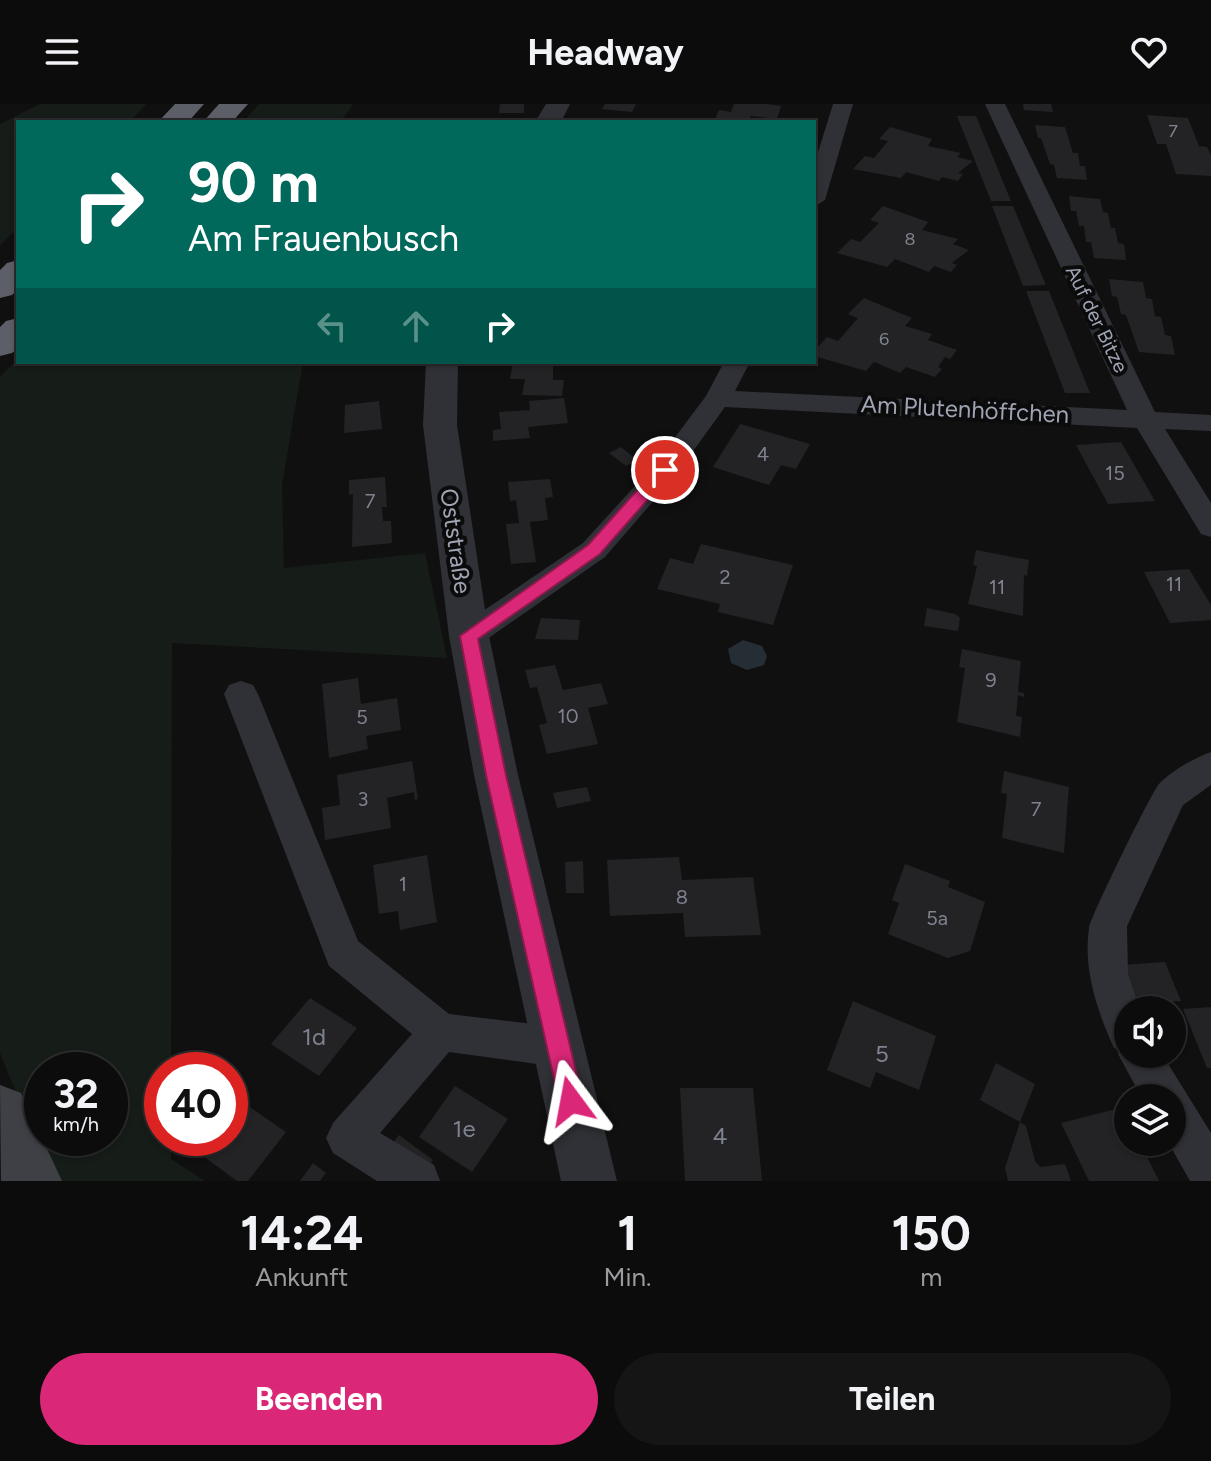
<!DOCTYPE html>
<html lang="de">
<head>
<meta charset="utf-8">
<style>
	:root { --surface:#0c0c0d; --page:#151516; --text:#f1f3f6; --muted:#9a9b9d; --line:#2c2c2e; --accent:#db2777 }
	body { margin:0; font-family:Figtree,sans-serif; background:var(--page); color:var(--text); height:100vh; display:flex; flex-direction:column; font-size:30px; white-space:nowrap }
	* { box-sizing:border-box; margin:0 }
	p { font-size:26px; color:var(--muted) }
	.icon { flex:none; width:44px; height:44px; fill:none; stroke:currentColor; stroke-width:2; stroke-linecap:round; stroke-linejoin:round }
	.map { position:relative; height:1077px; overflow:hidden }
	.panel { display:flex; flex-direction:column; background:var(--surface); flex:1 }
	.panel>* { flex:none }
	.top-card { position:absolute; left:16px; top:16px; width:800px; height:244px; border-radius:0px; box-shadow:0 2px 6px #0004,0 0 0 2px var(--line); background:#00695c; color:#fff; overflow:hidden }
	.fabs { position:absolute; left:1114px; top:892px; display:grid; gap:16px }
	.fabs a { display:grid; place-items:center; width:72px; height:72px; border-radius:50%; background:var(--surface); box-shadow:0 2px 6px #0004,0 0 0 2px var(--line); font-size:40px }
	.speed { position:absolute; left:24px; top:948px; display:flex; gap:16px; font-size:40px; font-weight:700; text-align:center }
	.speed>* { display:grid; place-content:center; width:104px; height:104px; border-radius:50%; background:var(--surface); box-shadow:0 2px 6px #0004,0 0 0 2px var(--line); line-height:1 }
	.speed small { font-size:20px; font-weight:400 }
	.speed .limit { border:12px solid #d22; background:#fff; color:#111 }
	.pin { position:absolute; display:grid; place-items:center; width:68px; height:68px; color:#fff; margin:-34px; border:4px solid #fff; border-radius:50%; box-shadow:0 2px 8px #0007 }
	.me { position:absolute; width:88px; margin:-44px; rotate:347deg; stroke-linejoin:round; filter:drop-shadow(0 0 6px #0008) }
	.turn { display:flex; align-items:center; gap:28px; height:168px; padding:0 40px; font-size:36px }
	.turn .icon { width:104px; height:104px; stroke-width:2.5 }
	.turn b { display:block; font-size:56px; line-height:68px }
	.lanes { display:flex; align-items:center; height:76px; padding:0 40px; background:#0003; justify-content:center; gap:40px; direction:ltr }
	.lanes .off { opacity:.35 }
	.eta { display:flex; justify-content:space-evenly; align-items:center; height:136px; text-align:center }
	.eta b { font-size:48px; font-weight:700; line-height:56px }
	.cta { display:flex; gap:16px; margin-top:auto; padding:16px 40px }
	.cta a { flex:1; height:92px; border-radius:48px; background:var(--accent); color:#fff; font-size:32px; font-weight:700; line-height:92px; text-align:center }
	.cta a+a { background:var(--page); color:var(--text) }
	header { display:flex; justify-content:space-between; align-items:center; height:104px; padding:0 40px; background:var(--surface); font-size:36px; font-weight:700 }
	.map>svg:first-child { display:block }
	.green { fill:#161c17; fill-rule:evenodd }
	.water { fill:#252d35 }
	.building { fill:#232225 }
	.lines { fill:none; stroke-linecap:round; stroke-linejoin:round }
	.minor { fill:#303136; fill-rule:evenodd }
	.tertiary { fill:#303136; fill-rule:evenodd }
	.secondary { fill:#3e4046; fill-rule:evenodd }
	.motorway { fill:#5c5e68; fill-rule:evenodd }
	.route { fill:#db2777; stroke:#8e194d; stroke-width:2 }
	.labels { text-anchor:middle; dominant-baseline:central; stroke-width:8; stroke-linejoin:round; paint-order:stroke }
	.far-number-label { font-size:18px; fill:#7f838f }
	.far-street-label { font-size:20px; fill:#9fa4b3; stroke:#0b0b0c }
	.number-label { font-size:20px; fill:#7f838f }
	.street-label { font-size:24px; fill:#9fa4b3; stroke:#0b0b0c }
	.near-number-label { font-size:24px; fill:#7f838f }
</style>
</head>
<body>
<header><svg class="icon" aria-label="menu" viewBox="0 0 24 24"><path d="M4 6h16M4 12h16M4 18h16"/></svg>Headway<svg class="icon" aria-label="heart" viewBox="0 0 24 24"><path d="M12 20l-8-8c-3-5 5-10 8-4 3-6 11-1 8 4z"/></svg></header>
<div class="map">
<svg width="1211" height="1077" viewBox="0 0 1211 1077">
	<rect width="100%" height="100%" fill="#101011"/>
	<path class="green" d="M 40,0 L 146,0 L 130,18 L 18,18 L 18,124 L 0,141 L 0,20 Z
		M 259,0 L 353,0 L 341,18 L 243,18 Z
		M 18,255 L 18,258 L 303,258 L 282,381 L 284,464 L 425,449 L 447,554 L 172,539 L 171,966 L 162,966 L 162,1034 L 171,1034 L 171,1055 L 205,1077 L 61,1077 L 23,1006 L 0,949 L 0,273 ZM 42,966 L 110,966 L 110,1034 L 42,1034 Z"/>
	<path class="water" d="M 743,536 L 762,542 L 767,552 L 764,561 L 747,566 L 731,559 L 728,545 Z"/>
	<path class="building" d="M 500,0 L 524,0 L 524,9 L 499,9 Z
		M 605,0 L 636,0 L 632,8 L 602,5 Z
		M 734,0 L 767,0 L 781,2 L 777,15 L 751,12 L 748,18 L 715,15 L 719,6 L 731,8 Z
		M 1023,0 L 1051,0 L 1053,8 L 1024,6 Z
		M 1147,11 L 1188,14 L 1199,42 L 1207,43 L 1211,51 L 1211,72 L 1176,70 L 1166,40 L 1157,40 Z
		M 957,12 L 976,12 L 1011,97 L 991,97 Z
		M 1035,21 L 1065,23 L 1073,49 L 1078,49 L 1080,62 L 1085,62 L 1087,76 L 1057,74 L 1054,61 L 1050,60 L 1041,34 L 1038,34 Z
		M 890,23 L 932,35 L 928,42 L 961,49 L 957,53 L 973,57 L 958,69 L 963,70 L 958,77 L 942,73 L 939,77 L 906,68 L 901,74 L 853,65 L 865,52 L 874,54 L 888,37 L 879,35 Z
		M 1069,92 L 1100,95 L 1103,108 L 1108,109 L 1111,124 L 1115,124 L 1118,139 L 1124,140 L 1126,156 L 1094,154 L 1091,138 L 1086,138 L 1084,122 L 1079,122 L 1076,107 L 1071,107 Z
		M 883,102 L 928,118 L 922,126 L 958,135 L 953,140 L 969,146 L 952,159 L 957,161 L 951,168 L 934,162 L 929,168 L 895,155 L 887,163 L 837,149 L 851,135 L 860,138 L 879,119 L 870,116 Z
		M 992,102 L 1013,102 L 1046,181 L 1023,182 Z
		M 1109,175 L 1143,178 L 1146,194 L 1152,195 L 1155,212 L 1161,213 L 1165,231 L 1171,232 L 1175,251 L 1139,248 L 1126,211 L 1121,210 L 1117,193 L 1112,192 Z
		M 1026,187 L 1049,187 L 1090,289 L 1065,289 Z
		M 864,194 L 912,214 L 905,222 L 932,230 L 928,236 L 957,246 L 950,255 L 945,253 L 938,263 L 942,265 L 935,273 L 906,263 L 900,269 L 874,258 L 866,267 L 814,252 L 814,247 L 827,233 L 838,237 L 858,214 L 848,210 Z
		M 513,258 L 553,258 L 553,276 L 564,276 L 562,292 L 522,291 L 525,275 L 510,275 Z
		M 564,294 L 568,319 L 528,323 L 530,334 L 493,337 L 493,326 L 501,325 L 499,308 L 530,306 L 529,297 Z
		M 379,297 L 382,325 L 344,329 L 345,301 Z
		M 740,320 L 810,340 L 796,365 L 781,361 L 769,381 L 713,363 Z
		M 1121,338 L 1155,397 L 1108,400 L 1076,341 Z
		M 621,343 L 637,356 L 626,362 L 609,349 Z
		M 385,373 L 387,403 L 382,403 L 383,417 L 391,417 L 392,439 L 352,443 L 353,390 L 349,391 L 349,376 Z
		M 550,375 L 553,393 L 545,394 L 548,416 L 530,418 L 536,458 L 511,460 L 506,420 L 519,419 L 516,396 L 510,397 L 508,378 Z
		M 701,440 L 793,461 L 773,521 L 718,508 L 720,500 L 657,485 L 670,454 L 693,460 Z
		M 976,446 L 1029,456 L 1027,472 L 1024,471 L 1023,512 L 968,500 L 977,462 L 973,461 Z
		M 1189,465 L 1211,501 L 1211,516 L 1170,519 L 1144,468 Z
		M 927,504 L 955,510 L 960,514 L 958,527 L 924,522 Z
		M 541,514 L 580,516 L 578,536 L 535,535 Z
		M 962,545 L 1021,557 L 1018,588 L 1024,589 L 1024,593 L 1018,591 L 1016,612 L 1022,613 L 1020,633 L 957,618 L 965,564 L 959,563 Z
		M 555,561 L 563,586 L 601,579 L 608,600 L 588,604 L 598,640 L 547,650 L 539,621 L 547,619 L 537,583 L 530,584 L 525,566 Z
		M 358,574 L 361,600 L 397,594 L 401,626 L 366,632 L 368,645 L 329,654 L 322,580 Z
		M 412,657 L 418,695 L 415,696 L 414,688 L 387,694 L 391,724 L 325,736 L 322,704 L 340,701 L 337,671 Z
		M 1004,667 L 1069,683 L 1064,749 L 1002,734 L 1007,690 L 1001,689 Z
		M 587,683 L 591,697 L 557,704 L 553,689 Z
		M 427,751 L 437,818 L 400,826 L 398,807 L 379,810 L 373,761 Z
		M 679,753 L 682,776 L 753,773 L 761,831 L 685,833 L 683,809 L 610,812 L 607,756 Z
		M 583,757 L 584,789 L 566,789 L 565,758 Z
		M 905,760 L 950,777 L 948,783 L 985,798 L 970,847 L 948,854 L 888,830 L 899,799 L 892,796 Z
		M 1165,858 L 1181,897 L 1138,900 L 1123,861 Z
		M 310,894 L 357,924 L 319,972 L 271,940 Z
		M 853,897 L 936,932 L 919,986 L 876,968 L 870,984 L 827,966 Z
		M 1211,903 L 1211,964 L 1207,964 L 1183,905 Z
		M 996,959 L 1035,980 L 1020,1018 L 980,996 Z
		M 455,982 L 508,1015 L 472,1068 L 419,1033 Z
		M 680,984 L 753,984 L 762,1077 L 685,1077 Z
		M 238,995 L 286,1028 L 248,1077 L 237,1077 L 195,1046 L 205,1034 L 230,1034 L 230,1004 Z
		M 1116,1005 L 1128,1028 L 1128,1038 L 1133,1038 L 1139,1048 L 1144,1047 L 1159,1077 L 1089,1077 L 1061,1019 Z
		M 1020,1018 L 1026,1022 L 1035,1057 L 1040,1063 L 1065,1060 L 1071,1077 L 1008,1077 L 1005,1064 Z
		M 399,1031 L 433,1056 L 422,1071 L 387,1046 Z
		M 313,1059 L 326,1069 L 320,1077 L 300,1077 Z"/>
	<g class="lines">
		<path class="minor" d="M 833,0 L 853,0 L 825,96 L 814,103 L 814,61 Z
			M 985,0 L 1005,0 L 1155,308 L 1211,311 L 1211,327 L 1165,325 L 1211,399 L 1211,433 L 1201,430 L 1137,324 L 725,303 L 675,372 L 605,453 L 480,540 L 469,544 L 458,540 L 453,532 L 458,524 L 583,439 L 655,360 L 706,292 L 724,258 L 750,258 L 735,287 L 1127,306 Z
			M 241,577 L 253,581 L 258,590 L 358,837 L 449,910 L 559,923 L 574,929 L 580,943 L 574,957 L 559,963 L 449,948 L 380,1029 L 434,1061 L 440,1077 L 377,1077 L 333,1049 L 326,1034 L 333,1019 L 412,930 L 329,862 L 224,590 L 229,581 Z
			M 1211,648 L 1211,681 L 1183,701 L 1127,822 L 1128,870 L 1140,906 L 1128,906 L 1128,950 L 1162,950 L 1211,1029 L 1211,1077 L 1190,1077 L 1168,1038 L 1172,1038 L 1172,994 L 1142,994 L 1118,950 L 1120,946 L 1114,944 C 1097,907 1083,865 1089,824 C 1090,814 1152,687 1159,680 C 1171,667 1194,654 1211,648 Z"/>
		<path class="tertiary" d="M 546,0 L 570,0 L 561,18 L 535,18 Z
			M 426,258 L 458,258 L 457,321 L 489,532 L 518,671 L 617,1077 L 561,1077 L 474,671 L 449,532 L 423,321 Z"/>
		<path class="secondary" d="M 0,981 L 21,989 L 62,1077 L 1,1077 Z"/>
		<path class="motorway" d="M 175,0 L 204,0 L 188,18 L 158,18 Z
			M 219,0 L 248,0 L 232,18 L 203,18 Z
			M 18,156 L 18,185 L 12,191 L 0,194 L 0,166 L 7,159 Z
			M 18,214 L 18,244 L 12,249 L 0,252 L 0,223 L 6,217 Z"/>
	</g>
	<path class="route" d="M 665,361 L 671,362 L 671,369 L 600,450 L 478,535 L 506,671 L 583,997 L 580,1005 L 571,1009 L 562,1005 L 559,997 L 486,671 L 460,532 L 588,441 L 659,362 Z"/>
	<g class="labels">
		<g class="far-number-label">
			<text x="1173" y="27">7</text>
			<text x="910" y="135">8</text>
			<text x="884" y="235">6</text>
		</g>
		<g class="far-street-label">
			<text transform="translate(1097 215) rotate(64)">Auf der Bitze</text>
		</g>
		<g class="number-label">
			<text x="763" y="350">4</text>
			<text x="1115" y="369">15</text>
			<text x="370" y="397">7</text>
			<text x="725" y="473">2</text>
			<text x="1174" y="480">11</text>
			<text x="997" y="483">11</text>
			<text x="991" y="576">9</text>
			<text x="568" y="612">10</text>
			<text x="362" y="613">5</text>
			<text x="363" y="695">3</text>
			<text x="1036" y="705">7</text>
			<text x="403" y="780">1</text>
			<text x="682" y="793">8</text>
			<text x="937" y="814">5a</text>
		</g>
		<g class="street-label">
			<text transform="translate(965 305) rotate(3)">Am Plutenhöffchen</text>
			<text transform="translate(456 437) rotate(82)">Oststraße</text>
		</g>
		<g class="near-number-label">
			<text x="314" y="932">1d</text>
			<text x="882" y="949">5</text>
			<text x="464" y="1024">1e</text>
			<text x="720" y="1031">4</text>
		</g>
	</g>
</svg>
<div class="fabs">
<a><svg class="icon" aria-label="sound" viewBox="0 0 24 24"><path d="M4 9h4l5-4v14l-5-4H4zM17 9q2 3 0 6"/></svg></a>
<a><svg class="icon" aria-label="layers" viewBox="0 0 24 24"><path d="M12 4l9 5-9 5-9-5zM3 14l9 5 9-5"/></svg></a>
</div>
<div class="speed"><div>32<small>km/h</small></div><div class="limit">40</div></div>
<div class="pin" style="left:665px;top:366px;background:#d93025"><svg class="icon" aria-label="arrive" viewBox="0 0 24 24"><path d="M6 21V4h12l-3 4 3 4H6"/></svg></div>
<svg class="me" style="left:571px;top:997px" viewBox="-20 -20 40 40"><path d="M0-17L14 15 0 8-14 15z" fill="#db2777" stroke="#fff" stroke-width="4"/></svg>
<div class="top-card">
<div class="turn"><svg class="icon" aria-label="right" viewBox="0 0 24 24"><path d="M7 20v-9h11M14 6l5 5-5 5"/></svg><div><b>90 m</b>Am Frauenbusch</div></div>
<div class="lanes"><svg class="icon off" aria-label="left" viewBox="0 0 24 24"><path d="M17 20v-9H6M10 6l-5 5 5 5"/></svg><svg class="icon off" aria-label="ahead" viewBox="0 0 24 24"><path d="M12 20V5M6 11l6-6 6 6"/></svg><svg class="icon" aria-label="right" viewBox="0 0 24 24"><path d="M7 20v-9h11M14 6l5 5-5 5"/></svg></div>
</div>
</div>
<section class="panel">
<div class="eta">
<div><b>14:24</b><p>Ankunft</p></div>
<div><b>1</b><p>Min.</p></div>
<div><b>150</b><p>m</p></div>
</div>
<div class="cta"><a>Beenden</a><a>Teilen</a></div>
</section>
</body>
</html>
